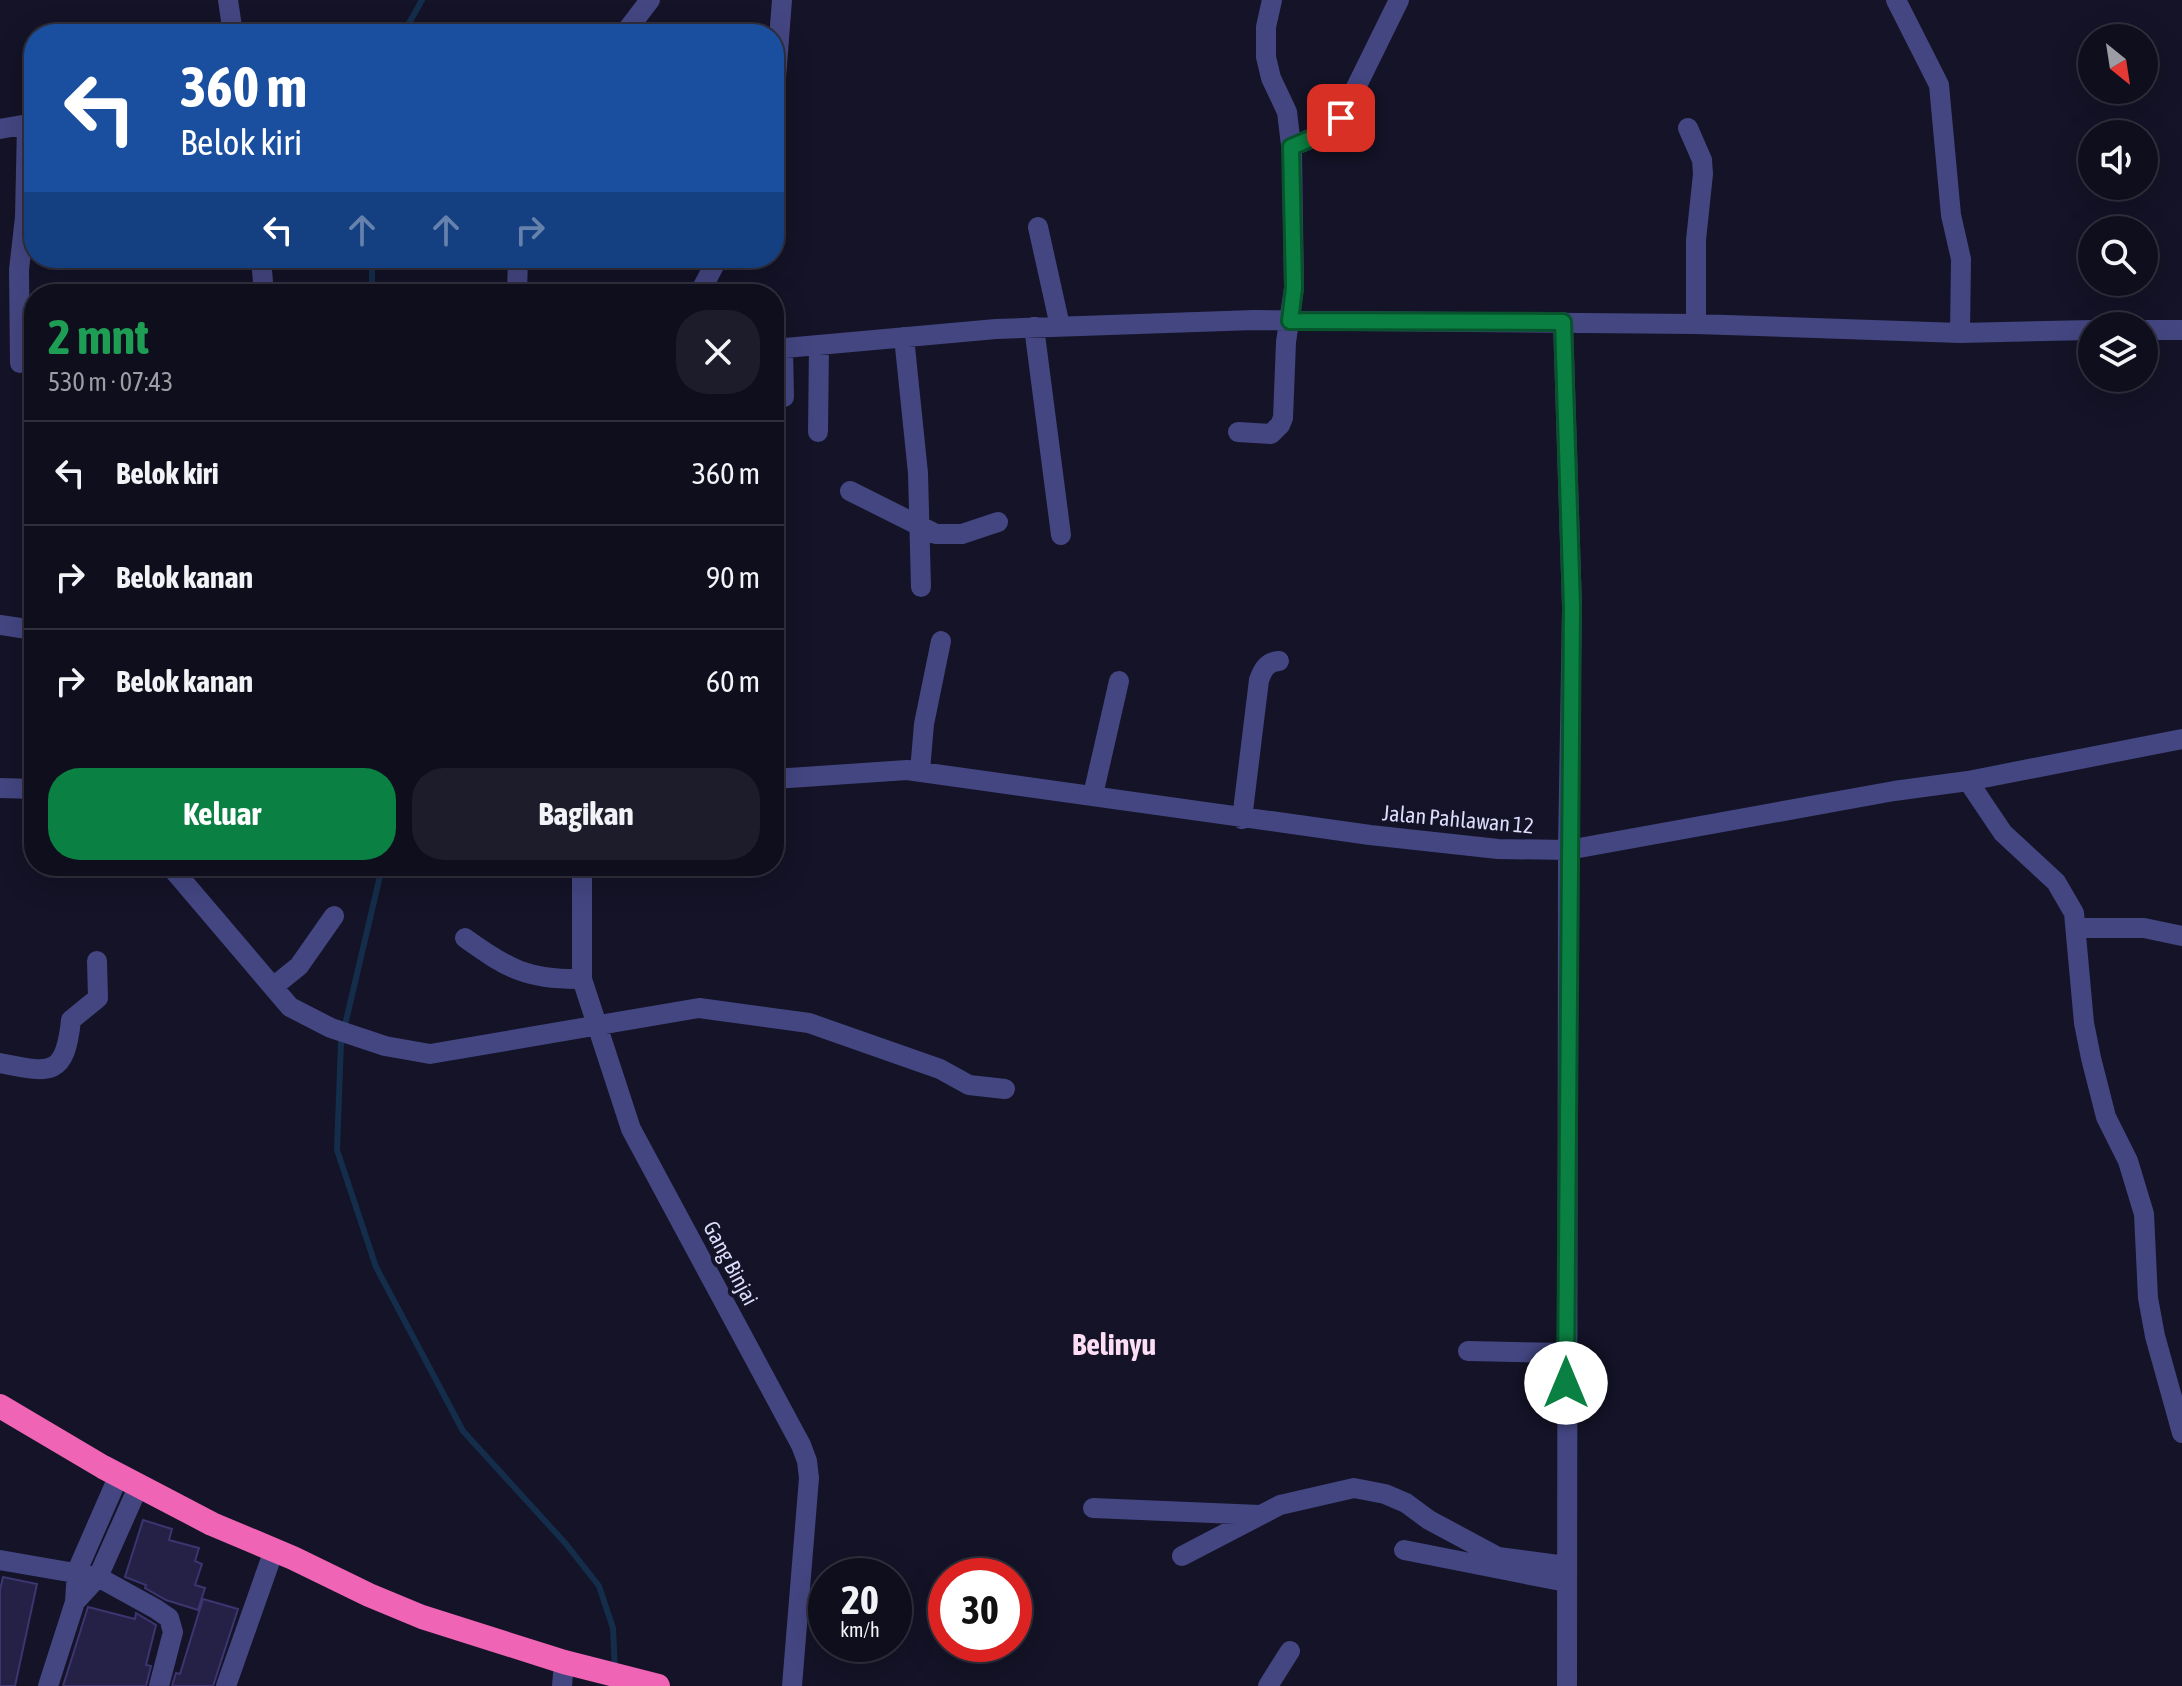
<!DOCTYPE html>
<html lang="id">
<head>
<meta charset="utf-8">
<style>
	:root { --surface:#0f0e1d; --page:#1d1c2a; --text:#f1f3f6; --muted:#9b9ca4; --line:#2f2e3b; --accent:#0b8043 }
	body { margin:0; font-family:"Asap Condensed",sans-serif; background:var(--page); color:var(--text); height:100vh; display:flex; flex-direction:column; font-size:30px; white-space:nowrap }
	* { box-sizing:border-box; margin:0 }
	p { font-size:26px; color:var(--muted) }
	.icon { flex:none; width:44px; height:44px; fill:none; stroke:currentColor; stroke-width:2; stroke-linecap:round; stroke-linejoin:round }
	.map { position:relative; flex:1; overflow:hidden }
	.panel { position:absolute; left:24px; top:284px; width:760px; height:592px; display:flex; flex-direction:column; background:var(--surface); border-radius:32px; box-shadow:0 8px 32px #0002,0 0 0 2px var(--line) }
	.panel>* { flex:none }
	.guide { position:absolute; left:24px; top:24px; width:760px; height:244px; border-radius:32px; box-shadow:0 8px 32px #0002,0 0 0 2px var(--line); background:#1a4fa0; color:#fff; overflow:hidden }
	.needle { width:52px; rotate:150deg }
	.controls { position:absolute; left:2078px; top:24px; display:grid; gap:16px }
	.controls a { display:grid; place-items:center; width:80px; height:80px; border-radius:50%; background:var(--surface); box-shadow:0 8px 32px #0002,0 0 0 2px var(--line); font-size:40px }
	.speed { position:absolute; left:808px; top:1558px; display:flex; gap:16px; font-size:40px; font-weight:700; text-align:center }
	.speed>* { display:grid; place-content:center; width:104px; height:104px; border-radius:50%; background:var(--surface); box-shadow:0 8px 32px #0002,0 0 0 2px var(--line); line-height:1 }
	.speed small { font-size:20px; font-weight:400 }
	.speed .limit { border:12px solid #d22; background:#fff; color:#111 }
	.pin { position:absolute; display:grid; place-items:center; width:68px; height:68px; color:#fff; margin:-34px; border-radius:16px; box-shadow:0 4px 12px #0006 }
	.me { position:absolute; width:88px; margin:-44px; rotate:0deg; stroke-linejoin:round; filter:drop-shadow(0 0 6px #0008) }
	.turn { display:flex; align-items:center; gap:28px; height:168px; padding:0 24px; font-size:36px }
	.turn .icon { width:104px; height:104px; stroke-width:2.5 }
	.turn b { display:block; font-size:56px; line-height:68px }
	.lanes { display:flex; align-items:center; height:76px; padding:0 24px; background:#0003; justify-content:center; gap:40px; direction:ltr }
	.lanes .off { opacity:.35 }
	.round { display:grid; place-items:center; flex:none; width:84px; height:84px; border-radius:32px; background:var(--page) }
	.head { display:flex; align-items:center; justify-content:space-between; height:136px; padding:0 24px }
	h1 { font-size:48px; font-weight:700; line-height:60px; color:#1e9e55 }
	.cta { display:flex; gap:16px; margin-top:auto; padding:16px 24px }
	.cta a { flex:1; height:92px; border-radius:32px; background:var(--accent); color:#fff; font-size:32px; font-weight:700; line-height:92px; text-align:center }
	.cta a+a { background:var(--page); color:var(--text) }
	ul { padding:0; list-style:none }
	li { display:flex; align-items:center; gap:24px; height:104px; padding:0 24px; border-top:2px solid var(--line) }
	li div { flex:1 }
	li b { display:block; font-size:30px }
	li em { font-style:normal }
	.map>svg:first-child { display:block }
	.lines { fill:none; stroke-linecap:round; stroke-linejoin:round }
	.stream { stroke:#142d4a; stroke-width:6 }
	.building { fill:#252146; stroke:#3b3570; stroke-width:2 }
	.minor { stroke:#434681; stroke-width:20 }
	.highway { stroke:#ef64b4; stroke-width:24 }
	.route-casing { stroke:#07532c; stroke-width:20 }
	.route { stroke:#0b8043; stroke-width:14 }
	.labels { text-anchor:middle; dominant-baseline:central; stroke-width:8; stroke-linejoin:round; paint-order:stroke }
	.street-label { font-size:22px; fill:#dddcfc; stroke:#141327 }
	.district-label { font-size:30px; font-weight:bold; fill:#fcdef4; stroke:#141327 }
</style>
</head>
<body>
<div class="map">
<svg width="2182" height="1686" viewBox="0 0 2182 1686">
	<rect width="100%" height="100%" fill="#141327"/>
	<g class="lines">
		<path class="stream" d="M 403,34 L 422,0
			M 372,294 L 372,258
			M 396,866 L 380,876 L 341,1042 L 337,1150 L 376,1267 L 463,1431 L 566,1544 L 599,1586 L 613,1628 L 615,1670"/>
	</g>
	<path class="building" d="M 143,1520 L 172,1529 L 169,1540 L 199,1548 L 195,1561 L 202,1564 L 195,1585 L 205,1588 L 198,1610 L 166,1600 L 145,1588 L 146,1585 L 125,1577 Z
		M 3,1577 L 37,1584 L 15,1686 L 0,1686 L 0,1590 Z
		M 203,1599 L 238,1609 L 213,1686 L 172,1686 L 176,1673 L 180,1674 Z
		M 88,1607 L 135,1619 L 136,1613 L 156,1625 L 146,1665 L 151,1666 L 146,1686 L 63,1686 Z"/>
	<g class="lines">
		<path class="minor" d="M 228,0 L 233,34
			M 1896,0 L 1939,85 L 1951,215 L 1961,259 L 1960,333
			M 624,34 L 650,0
			M 774,103 L 782,0
			M 1688,128 L 1702,160 L 1703,174 L 1696,240 L 1696,324
			M 0,129 L 34,123
			M 1291,147 L 1324,133 L 1341,118 L 1399,0
			M 1038,227 L 1060,326
			M 261,258 L 264,294
			M 517,294 L 518,258
			M 699,294 L 718,258
			M 1563,322 L 1572,607 L 1568,850 L 1567,1686
			M 1034,327 L 1061,535
			M 2144,330 L 2182,330
			M 904,337 L 918,473 L 921,587
			M 774,349 L 996,329 L 1254,320 L 1696,324 L 1960,333 L 2092,330
			M 783,349 L 784,397
			M 20,363 L 19,270 L 25,217 L 27,125
			M 818,432 L 819,345
			M 1238,432 L 1271,434 L 1280,425 L 1283,418 L 1286,342 L 1294,288 L 1292,153 L 1287,112 L 1271,78 L 1266,57 L 1266,27 L 1272,0
			M 850,491 L 936,534 L 962,534 L 998,522
			M 0,625 L 34,630
			M 920,771 L 924,724 L 941,641
			M 774,779 L 907,770 L 1370,835 L 1498,849 L 1568,850 L 1894,791 L 1968,781 L 2182,739
			M 1968,781 L 2003,833 L 2056,882 L 2074,913 L 2084,1023 L 2091,1058 L 2106,1117 L 2128,1161 L 2144,1214 L 2148,1298 L 2155,1336 L 2182,1433
			M 0,788 L 34,789
			M 1093,795 L 1119,681
			M 1242,819 L 1259,680 C 1263,669 1267,662 1279,661
			M 170,866 L 290,1007 L 331,1028 L 385,1046 L 430,1054 L 699,1008 L 809,1023 L 940,1069 L 969,1085 L 1005,1089
			M 582,866 L 582,979 L 631,1129 L 801,1445 L 807,1461 L 809,1478 L 792,1686
			M 2076,928 L 2144,928 L 2182,936
			M 465,938 C 508,969 528,980 582,979
			M 273,987 L 299,966 L 334,916
			M 0,1063 C 50,1073 65,1078 71,1020 L 98,998 L 97,961
			M 1468,1351 L 1566,1353
			M 119,1475 L 77,1571 L 75,1602 L 98,1577 L 139,1485
			M 1093,1508 L 1260,1515
			M 1404,1550 L 1566,1582
			M 1182,1556 L 1280,1505 L 1354,1488 L 1385,1494 L 1406,1503 L 1429,1520 L 1498,1557 L 1566,1566
			M 0,1560 L 98,1577 L 156,1609 L 169,1618 L 173,1632 L 159,1686
			M 48,1686 L 75,1602
			M 226,1686 L 274,1550
			M 562,1686 L 564,1662
			M 1268,1686 L 1290,1651"/>
		<path class="highway" d="M 0,1406 L 103,1467 L 212,1524 L 293,1558 L 369,1595 L 422,1617 L 564,1662 L 658,1686"/>
	</g>
	<g class="lines">
		<g class="route-casing">
			<path id="route" d="M 1341,118 L 1324,133 L 1291,147 L 1294,288 L 1290,321 L 1563,322 L 1572,607 L 1566,1383"/>
		</g>
		<use href="#route" class="route"/>
	</g>
	<g class="labels">
		<g class="street-label">
			<text transform="translate(1458 819) rotate(5)">Jalan Pahlawan 12</text>
			<text transform="translate(731 1263) rotate(62)">Gang Binjai</text>
		</g>
		<g class="district-label">
			<text x="1114" y="1344">Belinyu</text>
		</g>
	</g>
</svg>
<div class="controls">
<a><svg class="needle" viewBox="-14 -14 28 28"><path d="M0-13l5 13h-10z" fill="#e53935"/><path d="M0 13l5-13h-10z" fill="#9b9ca4"/></svg></a>
<a><svg class="icon" aria-label="sound" viewBox="0 0 24 24"><path d="M4 9h4l5-4v14l-5-4H4zM17 9q2 3 0 6"/></svg></a>
<a><svg class="icon" aria-label="search" viewBox="0 0 24 24"><circle cx="10" cy="10" r="6"/><path d="M15 15l6 6"/></svg></a>
<a><svg class="icon" aria-label="layers" viewBox="0 0 24 24"><path d="M12 4l9 5-9 5-9-5zM3 14l9 5 9-5"/></svg></a>
</div>
<div class="speed"><div>20<small>km/h</small></div><div class="limit">30</div></div>
<div class="pin" style="left:1341px;top:118px;background:#d93025"><svg class="icon" aria-label="arrive" viewBox="0 0 24 24"><path d="M6 21V4h12l-3 4 3 4H6"/></svg></div>
<svg class="me" style="left:1566px;top:1383px" viewBox="-20 -20 40 40"><circle r="19" fill="#fff"/><path d="M0-13L10 11 0 6-10 11z" fill="#0b8043"/></svg>
<div class="guide">
<div class="turn"><svg class="icon" aria-label="left" viewBox="0 0 24 24"><path d="M17 20v-9H6M10 6l-5 5 5 5"/></svg><div><b>360 m</b>Belok kiri</div></div>
<div class="lanes"><svg class="icon" aria-label="left" viewBox="0 0 24 24"><path d="M17 20v-9H6M10 6l-5 5 5 5"/></svg><svg class="icon off" aria-label="ahead" viewBox="0 0 24 24"><path d="M12 20V5M6 11l6-6 6 6"/></svg><svg class="icon off" aria-label="ahead" viewBox="0 0 24 24"><path d="M12 20V5M6 11l6-6 6 6"/></svg><svg class="icon off" aria-label="right" viewBox="0 0 24 24"><path d="M7 20v-9h11M14 6l5 5-5 5"/></svg></div>
</div>
<section class="panel">
<div class="head"><div><h1>2 mnt</h1><p>530 m · 07:43</p></div><a class="round"><svg class="icon" aria-label="close" viewBox="0 0 24 24"><path d="M6 6l12 12M18 6L6 18"/></svg></a></div>
<ul>
<li><svg class="icon" aria-label="left" viewBox="0 0 24 24"><path d="M17 20v-9H6M10 6l-5 5 5 5"/></svg><div><b>Belok kiri</b></div><em>360 m</em></li>
<li><svg class="icon" aria-label="right" viewBox="0 0 24 24"><path d="M7 20v-9h11M14 6l5 5-5 5"/></svg><div><b>Belok kanan</b></div><em>90 m</em></li>
<li><svg class="icon" aria-label="right" viewBox="0 0 24 24"><path d="M7 20v-9h11M14 6l5 5-5 5"/></svg><div><b>Belok kanan</b></div><em>60 m</em></li>
</ul>
<div class="cta"><a>Keluar</a><a>Bagikan</a></div>
</section>
</div>
</body>
</html>
